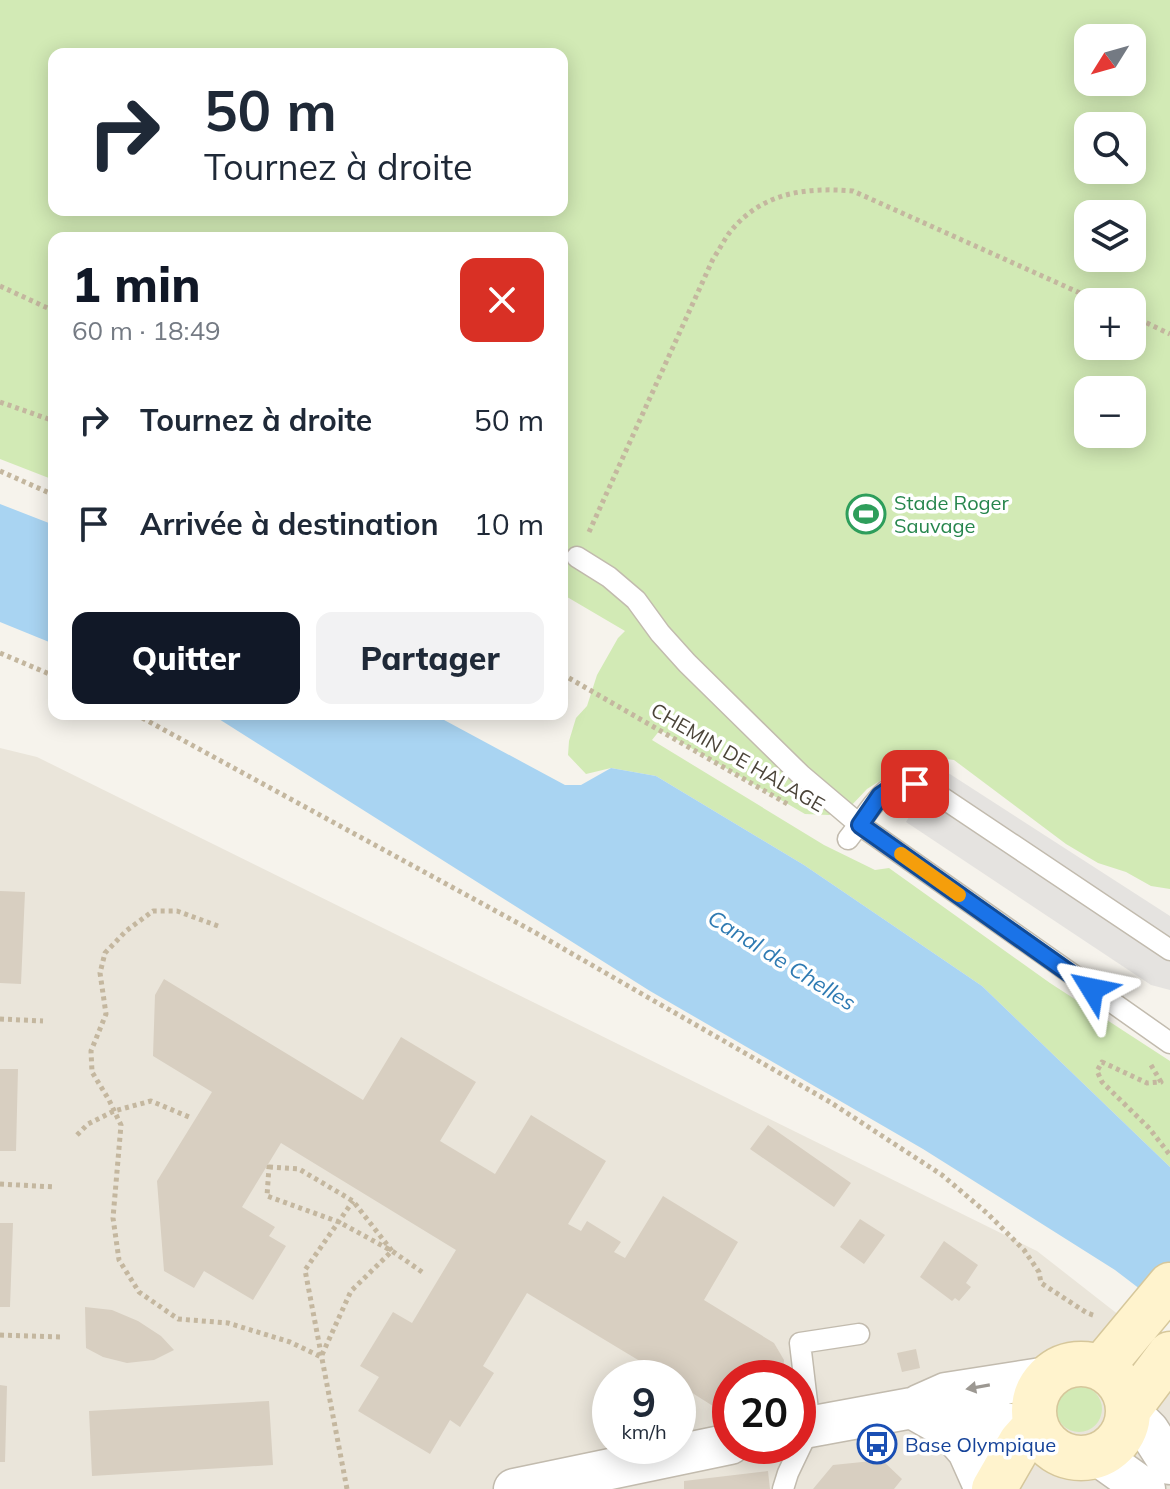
<!DOCTYPE html>
<html lang="fr">
<head>
<meta charset="utf-8">
<style>
	:root { --surface:#fff; --page:#f2f2f3; --text:#1f2937; --muted:#747a83; --accent:#111827 }
	body { margin:0; font-family:Mulish,sans-serif; background:var(--page); color:var(--text); height:100vh; display:flex; flex-direction:column; font-size:30px; white-space:nowrap }
	* { box-sizing:border-box; margin:0 }
	p { font-size:26px; color:var(--muted) }
	.icon { flex:none; width:44px; height:44px; fill:none; stroke:currentColor; stroke-width:2; stroke-linecap:round; stroke-linejoin:round }
	.map { position:relative; flex:1; overflow:hidden }
	.sheet { position:absolute; left:48px; top:232px; width:520px; height:488px; display:flex; flex-direction:column; background:var(--surface); border-radius:16px; box-shadow:0 4px 20px #0003 }
	.sheet>* { flex:none }
	.banner { position:absolute; left:48px; top:48px; width:520px; height:168px; border-radius:16px; box-shadow:0 4px 20px #0003; background:#fff; color:var(--text); overflow:hidden }
	.needle { width:52px; rotate:233deg }
	.fabs { position:absolute; left:1074px; top:24px; display:grid; gap:16px }
	.fabs a { display:grid; place-items:center; width:72px; height:72px; border-radius:16px; background:var(--surface); box-shadow:0 4px 20px #0003; font-size:40px }
	.speed { position:absolute; left:592px; top:1360px; display:flex; gap:16px; font-size:40px; font-weight:700; text-align:center }
	.speed>* { display:grid; place-content:center; width:104px; height:104px; border-radius:50%; background:var(--surface); box-shadow:0 4px 20px #0003; line-height:1 }
	.speed small { font-size:20px; font-weight:400 }
	.speed .limit { border:12px solid #d22; background:#fff; color:#111 }
	.pin { position:absolute; display:grid; place-items:center; width:68px; height:68px; color:#fff; margin:-34px; border-radius:16px; box-shadow:0 4px 12px #0006 }
	.me { position:absolute; width:88px; margin:-44px; rotate:305deg; stroke-linejoin:round; filter:drop-shadow(0 0 6px #0008) }
	.turn { display:flex; align-items:center; gap:28px; height:168px; padding:0 24px; font-size:36px }
	.turn .icon { width:104px; height:104px; stroke-width:2.5 }
	.turn b { display:block; font-size:56px; line-height:68px }
	.round { display:grid; place-items:center; flex:none; width:84px; height:84px; border-radius:16px; background:var(--page) }
	.head { display:flex; align-items:center; justify-content:space-between; height:136px; padding:0 24px }
	h1 { font-size:48px; font-weight:800; line-height:60px; color:var(--accent) }
	.button { display:flex; gap:16px; margin-top:auto; padding:16px 24px }
	.button a { flex:1; height:92px; border-radius:16px; background:var(--accent); color:#fff; font-size:32px; font-weight:800; line-height:92px; text-align:center }
	.button a+a { background:var(--page); color:var(--text) }
	ul { padding:0; list-style:none }
	li { display:flex; align-items:center; gap:24px; height:104px; padding:0 24px }
	li div { flex:1 }
	li b { display:block; font-size:30px }
	li em { font-style:normal }
	.map>svg:first-child { display:block }
	.residential { fill:#eae5da; fill-rule:evenodd }
	.green { fill:#d2eab5; fill-rule:evenodd }
	.parking { fill:#e5e3e0 }
	.water { fill:#a9d4f2 }
	.building { fill:#d8cfc1 }
	.lines { fill:none; stroke-linecap:round; stroke-linejoin:round }
	.service-casing { stroke:#c2bbae; stroke-width:23 }
	.minor-casing { stroke:#c2bbae; stroke-width:43 }
	.secondary-casing { stroke:#d6c79b; stroke-width:47 }
	.path { stroke:#c4b79f; stroke-width:5; stroke-dasharray:4 4; stroke-linecap:butt }
	.service { stroke:#fff; stroke-width:20 }
	.minor { stroke:#fff; stroke-width:40 }
	.secondary { stroke:#fff3cd; stroke-width:44 }
	.oneway { fill:#9c9892 }
	.route-casing { stroke:#114b97; stroke-width:20 }
	.route { stroke:#1a73e8; stroke-width:14 }
	.slow { stroke:#f59e0b; stroke-width:14 }
	.labels { text-anchor:middle; dominant-baseline:central; stroke-width:7; stroke-linejoin:round; paint-order:stroke }
	.leisure-label { font-size:20px; fill:#27864d; stroke:#fff; text-anchor:start }
	.street-label { font-size:20px; fill:#4b4439; stroke:#fff }
	.transit-label { font-size:20px; fill:#164399; stroke:#fff; text-anchor:start }
	.water-label { font-size:22px; font-style:italic; fill:#2e7ab2; stroke:#fff }
</style>
</head>
<body>
<div class="map">
<svg width="1170" height="1489" viewBox="0 0 1170 1489">
	<rect width="100%" height="100%" fill="#f6f3ec"/>
	<path class="residential" d="M 0,748 L 37,757 L 1037,1251 L 1170,1355 L 1170,1489 L 0,1489 ZM 610,1378 L 678,1378 L 678,1446 L 610,1446 ZM 730,1378 L 798,1378 L 798,1446 L 730,1446 Z"/>
	<path class="green" d="M 0,0 L 1170,0 L 1170,889 L 1151,886 L 1126,872 L 1098,863 L 1066,844 L 954,760 L 931,757 L 910,762 L 867,789 L 849,808 L 829,815 L 805,814 L 660,730 L 652,740 L 824,845 L 875,870 L 889,868 L 1050,983 L 1170,1061 L 1170,1167 L 982,986 L 804,865 L 656,776 L 611,768 L 586,774 L 568,755 L 569,741 L 576,718 L 587,706 L 597,675 L 618,638 L 625,631 L 562,594 L 562,238 L 54,238 L 54,480 L 0,459 ZM 1088,38 L 1132,38 L 1132,82 L 1088,82 ZM 54,54 L 562,54 L 562,210 L 54,210 ZM 1088,126 L 1132,126 L 1132,170 L 1088,170 ZM 1088,214 L 1132,214 L 1132,258 L 1088,258 ZM 1088,302 L 1132,302 L 1132,346 L 1088,346 ZM 1088,390 L 1132,390 L 1132,434 L 1088,434 Z
		M1056 1409a23 23 0 1 1 46 0a23 23 0 1 1-46 0Z"/>
	<path class="parking" d="M 939,767 L 1170,916 L 1170,990 L 1151,985 L 906,822 Z"/>
	<path class="water" d="M 0,504 L 54,525 L 54,644 L 0,622 Z
		M 211,714 L 433,714 L 565,785 L 581,785 L 611,768 L 656,776 L 804,865 L 982,986 L 1170,1167 L 1170,1312 L 1115,1270 L 923,1149 L 650,991 Z"/>
	<path class="building" d="M 0,891 L 25,892 L 21,984 L 0,983 Z
		M 164,979 L 363,1100 L 401,1037 L 476,1082 L 440,1141 L 495,1174 L 531,1115 L 606,1161 L 568,1224 L 581,1231 L 587,1221 L 621,1242 L 614,1252 L 625,1258 L 663,1196 L 738,1242 L 704,1300 L 774,1343 L 784,1360 L 782,1378 L 730,1378 L 730,1406 L 713,1406 L 678,1384 L 678,1378 L 668,1378 L 527,1293 L 483,1366 L 494,1373 L 460,1427 L 450,1420 L 430,1454 L 358,1411 L 379,1377 L 360,1366 L 393,1312 L 412,1323 L 456,1250 L 281,1143 L 242,1207 L 275,1227 L 269,1236 L 286,1246 L 253,1300 L 204,1271 L 194,1288 L 164,1271 L 157,1181 L 212,1092 L 153,1056 L 155,995 Z
		M 0,1069 L 18,1069 L 16,1151 L 0,1151 Z
		M 768,1125 L 851,1183 L 834,1207 L 750,1149 Z
		M 860,1219 L 885,1235 L 864,1264 L 840,1247 Z
		M 0,1223 L 13,1223 L 10,1307 L 0,1307 Z
		M 944,1241 L 978,1265 L 966,1283 L 971,1287 L 959,1301 L 955,1298 L 952,1301 L 920,1277 Z
		M 85,1307 L 112,1310 L 138,1321 L 161,1336 L 174,1350 L 154,1360 L 127,1363 L 103,1357 L 86,1348 Z
		M 916,1349 L 920,1368 L 902,1372 L 897,1353 Z
		M 0,1385 L 7,1386 L 5,1462 L 0,1462 Z
		M 269,1401 L 273,1465 L 92,1476 L 89,1411 Z
		M 882,1460 L 902,1479 L 894,1489 L 813,1489 L 833,1465 Z
		M 768,1471 L 770,1489 L 684,1489 L 684,1481 Z"/>
	<g class="lines">
		<g class="service-casing">
			<path id="service" d="M 577,557 L 609,577 L 636,600 L 660,633 L 687,663 L 801,775 L 860,825 L 1170,1043
				M 848,839 C 859,826 878,792 894,786 C 906,781 920,786 931,790 L 1170,950
				M 783,1489 L 788,1473 L 810,1427 L 800,1343 L 859,1334"/>
		</g>
		<g class="minor-casing">
			<path id="minor" d="M 919,1405 L 946,1393 L 1048,1377
				M 1128,1410 L 1149,1431 L 1170,1464
				M 919,1412 L 949,1429 L 968,1451 L 985,1489
				M 798,1429 L 912,1408 L 1010,1424 L 1036,1425
				M 1097,1455 L 1145,1489
				M 514,1489 L 730,1444"/>
		</g>
		<g class="secondary-casing">
			<path id="secondary" d="M1034 1411a47 47 0 1 1 94 0a47 47 0 1 1-94 0Z
				M 1101,1368 L 1170,1285
				M 1128,1410 L 1170,1354
				M 994,1489 L 1021,1442 L 1036,1425"/>
		</g>
		<path class="path" d="M 0,286 L 54,311
			M 1132,316 L 1170,334
			M 0,402 L 54,421
			M 0,471 L 54,495
			M 589,532 L 713,259 C 719,250 724,240 730,232 C 762,192 806,187 853,191 L 1100,302
			M 0,653 L 54,676
			M 562,674 L 789,805
			M 135,714 L 536,933 L 830,1102 L 942,1175 L 988,1214 L 1024,1250 L 1039,1272 L 1041,1283 L 1087,1313 L 1096,1316
			M 218,926 L 177,911 L 153,911 L 126,931 L 105,953 L 100,973 L 106,1014 L 91,1051 L 92,1072 L 109,1100 L 121,1125 L 113,1218 L 119,1260 L 139,1292 L 178,1319 L 228,1323 L 290,1342 L 321,1357 L 351,1291 L 392,1251 L 425,1274
			M 0,1019 L 43,1021
			M 1151,1065 L 1161,1082 L 1147,1083 L 1102,1062 L 1097,1071 L 1102,1082 L 1149,1128 L 1170,1155
			M 77,1135 L 88,1124 L 114,1111 L 151,1101 L 189,1117
			M 269,1167 L 299,1169 L 353,1201 L 392,1251 L 339,1222 L 267,1196 Z
			M 0,1184 L 55,1187
			M 0,1335 L 62,1337
			M 347,1489 L 305,1270 L 353,1201"/>
		<use href="#service" class="service"/>
		<use href="#minor" class="minor"/>
		<use href="#secondary" class="secondary"/>
	</g>
	<defs><path id="oneway-solid" d="M-6-.8H1V-3.2L6.5 0L1 3.2V.8H-6Z" transform="scale(2)"/></defs>
	<use class="oneway" href="#oneway-solid" transform="translate(978 1387) rotate(170)"/>
	<g class="lines">
		<g class="route-casing">
			<path id="route" d="M 915,784 L 894,786 L 880,796 L 860,825 L 1092,989"/>
		</g>
		<use href="#route" class="route"/>
		<path class="slow" d="M 901,854 L 959,895"/>
	</g>
	<defs>
		<g id="stadium-ring" transform="scale(2)"><circle r="9.5" fill="#fff" stroke="#2e9e5b" stroke-width="1.5"/><path d="M0-5a6.5 5 0 1 0 0 10a6.5 5 0 1 0 0-10ZM-3.5-1.8h7v3.6h-7Z" fill="#2e9e5b"/></g>
		<g id="bus-ring" transform="scale(2)"><circle r="9.5" fill="#fff" stroke="#1a4fb4" stroke-width="1.5"/><path d="M-5-6H5V4H4V6H2V4H-2V6H-4V4H-5ZM-3.5-4V0h7V-4ZM-3.5 1.2v1.5H-2V1.2ZM2 1.2v1.5H3.5V1.2Z" fill="#1a4fb4"/></g>
	</defs>
	<g fill-rule="evenodd">
		<use href="#stadium-ring" x="866" y="514"/>
		<use href="#bus-ring" x="877" y="1444"/>
	</g>
	<g class="labels">
		<g class="leisure-label">
			<text x="894" y="502">Stade Roger<tspan x="894" dy="23">Sauvage</tspan></text>
		</g>
		<g class="street-label">
			<text transform="translate(738 757) rotate(30)">CHEMIN DE HALAGE</text>
		</g>
		<g class="transit-label">
			<text x="905" y="1444">Base Olympique</text>
		</g>
		<g class="water-label">
			<text transform="translate(782 960) rotate(32)">Canal de Chelles</text>
		</g>
	</g>
</svg>
<div class="fabs">
<a><svg class="needle" viewBox="-14 -14 28 28"><path d="M0-13l5 13h-10z" fill="#e53935"/><path d="M0 13l5-13h-10z" fill="#747a83"/></svg></a>
<a><svg class="icon" aria-label="search" viewBox="0 0 24 24"><circle cx="10" cy="10" r="6"/><path d="M15 15l6 6"/></svg></a>
<a><svg class="icon" aria-label="layers" viewBox="0 0 24 24"><path d="M12 4l9 5-9 5-9-5zM3 14l9 5 9-5"/></svg></a>
<a>+</a>
<a>−</a>
</div>
<div class="speed"><div>9<small>km/h</small></div><div class="limit">20</div></div>
<div class="pin" style="left:915px;top:784px;background:#d93025"><svg class="icon" aria-label="arrive" viewBox="0 0 24 24"><path d="M6 21V4h12l-3 4 3 4H6"/></svg></div>
<svg class="me" style="left:1092px;top:989px" viewBox="-20 -20 40 40"><path d="M0-17L14 15 0 8-14 15z" fill="#1a73e8" stroke="#fff" stroke-width="4"/></svg>
<div class="banner">
<div class="turn"><svg class="icon" aria-label="right" viewBox="0 0 24 24"><path d="M7 20v-9h11M14 6l5 5-5 5"/></svg><div><b>50 m</b>Tournez à droite</div></div>
</div>
<section class="sheet">
<div class="head"><div><h1>1 min</h1><p>60 m · 18:49</p></div><a class="round" style="background:#d93025;color:#fff"><svg class="icon" aria-label="close" viewBox="0 0 24 24"><path d="M6 6l12 12M18 6L6 18"/></svg></a></div>
<ul>
<li><svg class="icon" aria-label="right" viewBox="0 0 24 24"><path d="M7 20v-9h11M14 6l5 5-5 5"/></svg><div><b>Tournez à droite</b></div><em>50 m</em></li>
<li><svg class="icon" aria-label="arrive" viewBox="0 0 24 24"><path d="M6 21V4h12l-3 4 3 4H6"/></svg><div><b>Arrivée à destination</b></div><em>10 m</em></li>
</ul>
<div class="button"><a>Quitter</a><a>Partager</a></div>
</section>
</div>
</body>
</html>
